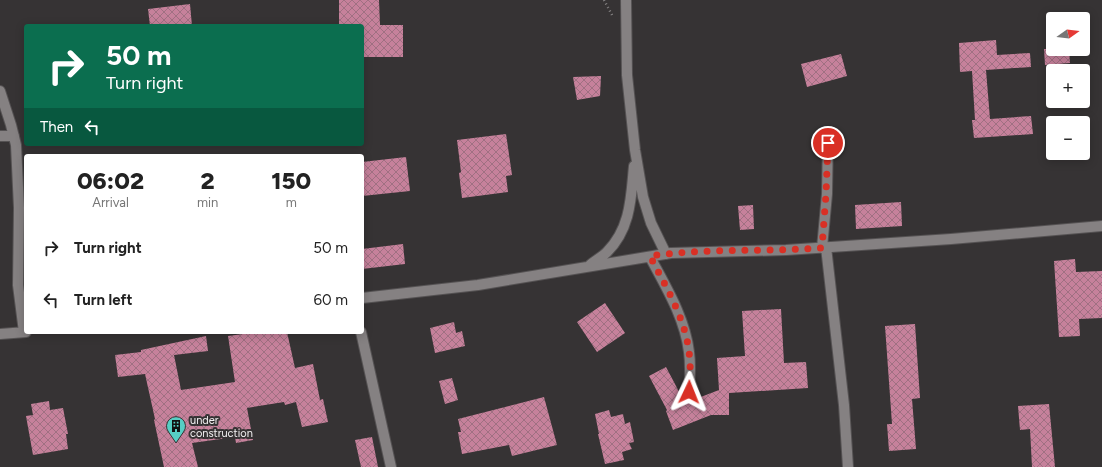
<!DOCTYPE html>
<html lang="en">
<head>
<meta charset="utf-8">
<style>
	:root { --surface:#fff; --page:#f6f6f6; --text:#222; --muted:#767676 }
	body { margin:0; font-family:Figtree,sans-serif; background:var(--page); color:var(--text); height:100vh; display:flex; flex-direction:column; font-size:15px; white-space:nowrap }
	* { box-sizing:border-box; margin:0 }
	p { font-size:13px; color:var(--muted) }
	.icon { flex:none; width:22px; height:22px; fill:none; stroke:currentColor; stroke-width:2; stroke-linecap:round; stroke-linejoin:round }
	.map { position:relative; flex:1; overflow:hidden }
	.details { position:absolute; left:24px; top:154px; width:340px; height:180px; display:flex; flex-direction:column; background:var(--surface); border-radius:4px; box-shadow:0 2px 10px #0003 }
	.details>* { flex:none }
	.top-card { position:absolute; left:24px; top:24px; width:340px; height:122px; border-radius:4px; box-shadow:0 2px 10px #0003; background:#0b6e4f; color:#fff; overflow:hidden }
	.needle { width:26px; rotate:76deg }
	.controls { position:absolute; left:1046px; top:12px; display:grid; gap:8px }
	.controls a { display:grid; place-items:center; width:44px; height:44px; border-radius:4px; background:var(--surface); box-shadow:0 2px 10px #0003; font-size:20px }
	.pin { position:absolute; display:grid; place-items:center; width:34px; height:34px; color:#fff; margin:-17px; border:2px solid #fff; border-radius:50%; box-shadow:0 1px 4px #0007 }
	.me { position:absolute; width:44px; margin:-22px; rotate:2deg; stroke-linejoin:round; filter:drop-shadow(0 0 3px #0008) }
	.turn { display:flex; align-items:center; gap:14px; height:84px; padding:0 16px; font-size:18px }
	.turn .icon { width:52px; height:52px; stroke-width:2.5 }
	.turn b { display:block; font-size:28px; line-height:34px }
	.then { display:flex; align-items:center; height:38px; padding:0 16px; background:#0003; gap:8px; font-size:15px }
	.eta { display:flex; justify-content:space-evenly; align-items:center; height:68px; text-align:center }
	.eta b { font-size:24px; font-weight:800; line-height:28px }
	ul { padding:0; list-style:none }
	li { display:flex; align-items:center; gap:12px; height:52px; padding:0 16px }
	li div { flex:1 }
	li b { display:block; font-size:15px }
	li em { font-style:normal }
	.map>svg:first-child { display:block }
	.building { fill:url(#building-cross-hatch) }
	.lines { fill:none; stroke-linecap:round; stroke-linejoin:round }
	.street-casing { stroke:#555253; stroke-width:12 }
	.path { stroke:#8a8788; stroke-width:2.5; stroke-dasharray:1 3; stroke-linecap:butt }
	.street { stroke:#858182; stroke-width:10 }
	.route { stroke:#d93025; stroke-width:7; stroke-dasharray:0 12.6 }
	.labels { text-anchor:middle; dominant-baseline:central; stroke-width:4; stroke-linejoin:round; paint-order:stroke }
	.poi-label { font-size:11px; fill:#f4f2f3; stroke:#363334; text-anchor:start }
</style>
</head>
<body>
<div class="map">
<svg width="1102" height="467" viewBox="0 0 1102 467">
	<defs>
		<pattern id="building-cross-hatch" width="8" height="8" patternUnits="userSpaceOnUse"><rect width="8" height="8" fill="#c6819b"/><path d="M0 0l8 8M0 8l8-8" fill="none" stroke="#a07082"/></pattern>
	</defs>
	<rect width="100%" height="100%" fill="#363334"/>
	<path class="building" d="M 339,0 L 379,0 L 380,25 L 403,25 L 403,57 L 363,57 L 362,26 L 339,26 Z
		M 190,4 L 192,26 L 150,26 L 148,9 Z
		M 996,40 L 997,55 L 1030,53 L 1031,67 L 986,70 L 990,119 L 1031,116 L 1033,134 L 974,138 L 972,120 L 975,120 L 972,71 L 960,72 L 959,43 Z
		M 1044,49 L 1069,49 L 1070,63 L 1045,65 Z
		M 841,54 L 847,76 L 807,87 L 801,64 Z
		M 601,76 L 600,96 L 577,100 L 573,77 Z
		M 506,134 L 512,175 L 506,176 L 508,192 L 462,198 L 459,173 L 461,172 L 457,140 Z
		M 406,157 L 410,191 L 362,196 L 362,162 Z
		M 901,202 L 902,226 L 856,229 L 855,205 Z
		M 753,205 L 754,229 L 740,230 L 738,206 Z
		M 403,244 L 405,264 L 362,269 L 362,249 Z
		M 1075,259 L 1076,272 L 1102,271 L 1102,318 L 1079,319 L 1080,336 L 1059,337 L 1054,261 Z
		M 605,303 L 625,333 L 597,352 L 577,322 Z
		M 781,309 L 784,363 L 806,362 L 808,388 L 729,393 L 729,415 L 711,415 L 673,430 L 666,411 L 667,410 L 649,376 L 666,367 L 685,403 L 719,390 L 717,358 L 745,356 L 742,311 Z
		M 454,322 L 456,333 L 462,331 L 465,346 L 435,353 L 430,328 Z
		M 915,324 L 920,398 L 912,399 L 916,449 L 889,451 L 887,424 L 892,424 L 885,326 Z
		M 257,332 L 287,332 L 295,368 L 313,364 L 320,400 L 323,399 L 328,422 L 302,427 L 296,402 L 285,405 L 284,402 L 247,408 L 253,440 L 236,443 L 235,437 L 192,443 L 198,467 L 164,467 L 154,420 L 155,419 L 145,374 L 118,377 L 115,355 L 141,352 L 141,350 L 206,336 L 208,351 L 174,355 L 181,390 L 235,382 L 228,336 Z
		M 452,378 L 458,400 L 445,404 L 439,381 Z
		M 544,397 L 557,445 L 512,456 L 509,445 L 462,454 L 458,432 L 461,432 L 458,419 Z
		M 49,401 L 50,410 L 63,408 L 68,434 L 66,434 L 68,449 L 33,455 L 26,416 L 33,415 L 31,404 Z
		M 1049,404 L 1055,467 L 1032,467 L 1030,429 L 1020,430 L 1018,406 Z
		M 609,410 L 611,417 L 623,414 L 625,424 L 630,422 L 634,442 L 629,443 L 632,449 L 622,452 L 624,460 L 605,464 L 598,434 L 599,434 L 595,414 Z
		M 372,437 L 378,467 L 361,467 L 355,440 Z"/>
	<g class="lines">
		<g class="street-casing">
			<path id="street" d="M 626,0 L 627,75 L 635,150 L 643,197 L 651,223 L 666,254
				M 0,91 L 11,125 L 16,145 L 19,208 L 18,285 L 24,332
				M 0,136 L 14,136
				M 826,247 L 844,405 L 848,467
				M 822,248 L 827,194 L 828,135
				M 650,257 C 666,287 685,318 689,352 C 691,366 690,379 689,392
				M 590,265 C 596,260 602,257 607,252 C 631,228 631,197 634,166
				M 362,298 L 478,285 L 671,253 L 786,250 L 951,239 L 1102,226
				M 361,332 L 391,467
				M 0,334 L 26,332"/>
		</g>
		<path class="path" d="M 604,0 L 612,15"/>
		<use href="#street" class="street"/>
	</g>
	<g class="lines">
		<path class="route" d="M 689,392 C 690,379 691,366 689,352 C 685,318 666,287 650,256 C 707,248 765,252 822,248 L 826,194 L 828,143"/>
	</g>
	<defs>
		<g id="building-pin" transform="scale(1)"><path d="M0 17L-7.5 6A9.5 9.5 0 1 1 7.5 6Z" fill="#56cec4" stroke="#363334"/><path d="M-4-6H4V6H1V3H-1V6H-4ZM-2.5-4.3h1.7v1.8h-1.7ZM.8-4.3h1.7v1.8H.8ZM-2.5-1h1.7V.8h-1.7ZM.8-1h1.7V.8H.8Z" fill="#111"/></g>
	</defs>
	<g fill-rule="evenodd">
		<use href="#building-pin" x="176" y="426"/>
	</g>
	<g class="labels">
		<g class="poi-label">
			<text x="190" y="420">under<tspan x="190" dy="13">construction</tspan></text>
		</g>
	</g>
</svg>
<div class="controls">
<a><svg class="needle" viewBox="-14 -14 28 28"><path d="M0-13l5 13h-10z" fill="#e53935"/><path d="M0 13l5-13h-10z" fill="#767676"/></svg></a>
<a>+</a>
<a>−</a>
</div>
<div class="pin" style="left:828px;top:143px;background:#d93025"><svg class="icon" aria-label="arrive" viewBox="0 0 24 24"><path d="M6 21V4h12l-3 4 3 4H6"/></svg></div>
<svg class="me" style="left:689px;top:392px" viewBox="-20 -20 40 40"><path d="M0-17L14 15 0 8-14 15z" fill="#d93025" stroke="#fff" stroke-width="4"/></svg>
<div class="top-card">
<div class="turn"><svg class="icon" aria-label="right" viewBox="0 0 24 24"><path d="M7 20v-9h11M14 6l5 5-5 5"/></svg><div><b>50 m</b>Turn right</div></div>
<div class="then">Then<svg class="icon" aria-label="left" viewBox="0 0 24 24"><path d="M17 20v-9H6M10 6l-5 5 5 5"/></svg></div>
</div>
<section class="details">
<div class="eta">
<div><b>06:02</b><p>Arrival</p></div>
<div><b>2</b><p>min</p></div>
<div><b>150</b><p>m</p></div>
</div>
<ul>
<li><svg class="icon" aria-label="right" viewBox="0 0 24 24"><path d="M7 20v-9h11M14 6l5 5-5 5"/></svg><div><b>Turn right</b></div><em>50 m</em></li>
<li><svg class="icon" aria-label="left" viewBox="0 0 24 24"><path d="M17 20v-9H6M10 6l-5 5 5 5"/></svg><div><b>Turn left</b></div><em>60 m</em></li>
</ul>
</section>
</div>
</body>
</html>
